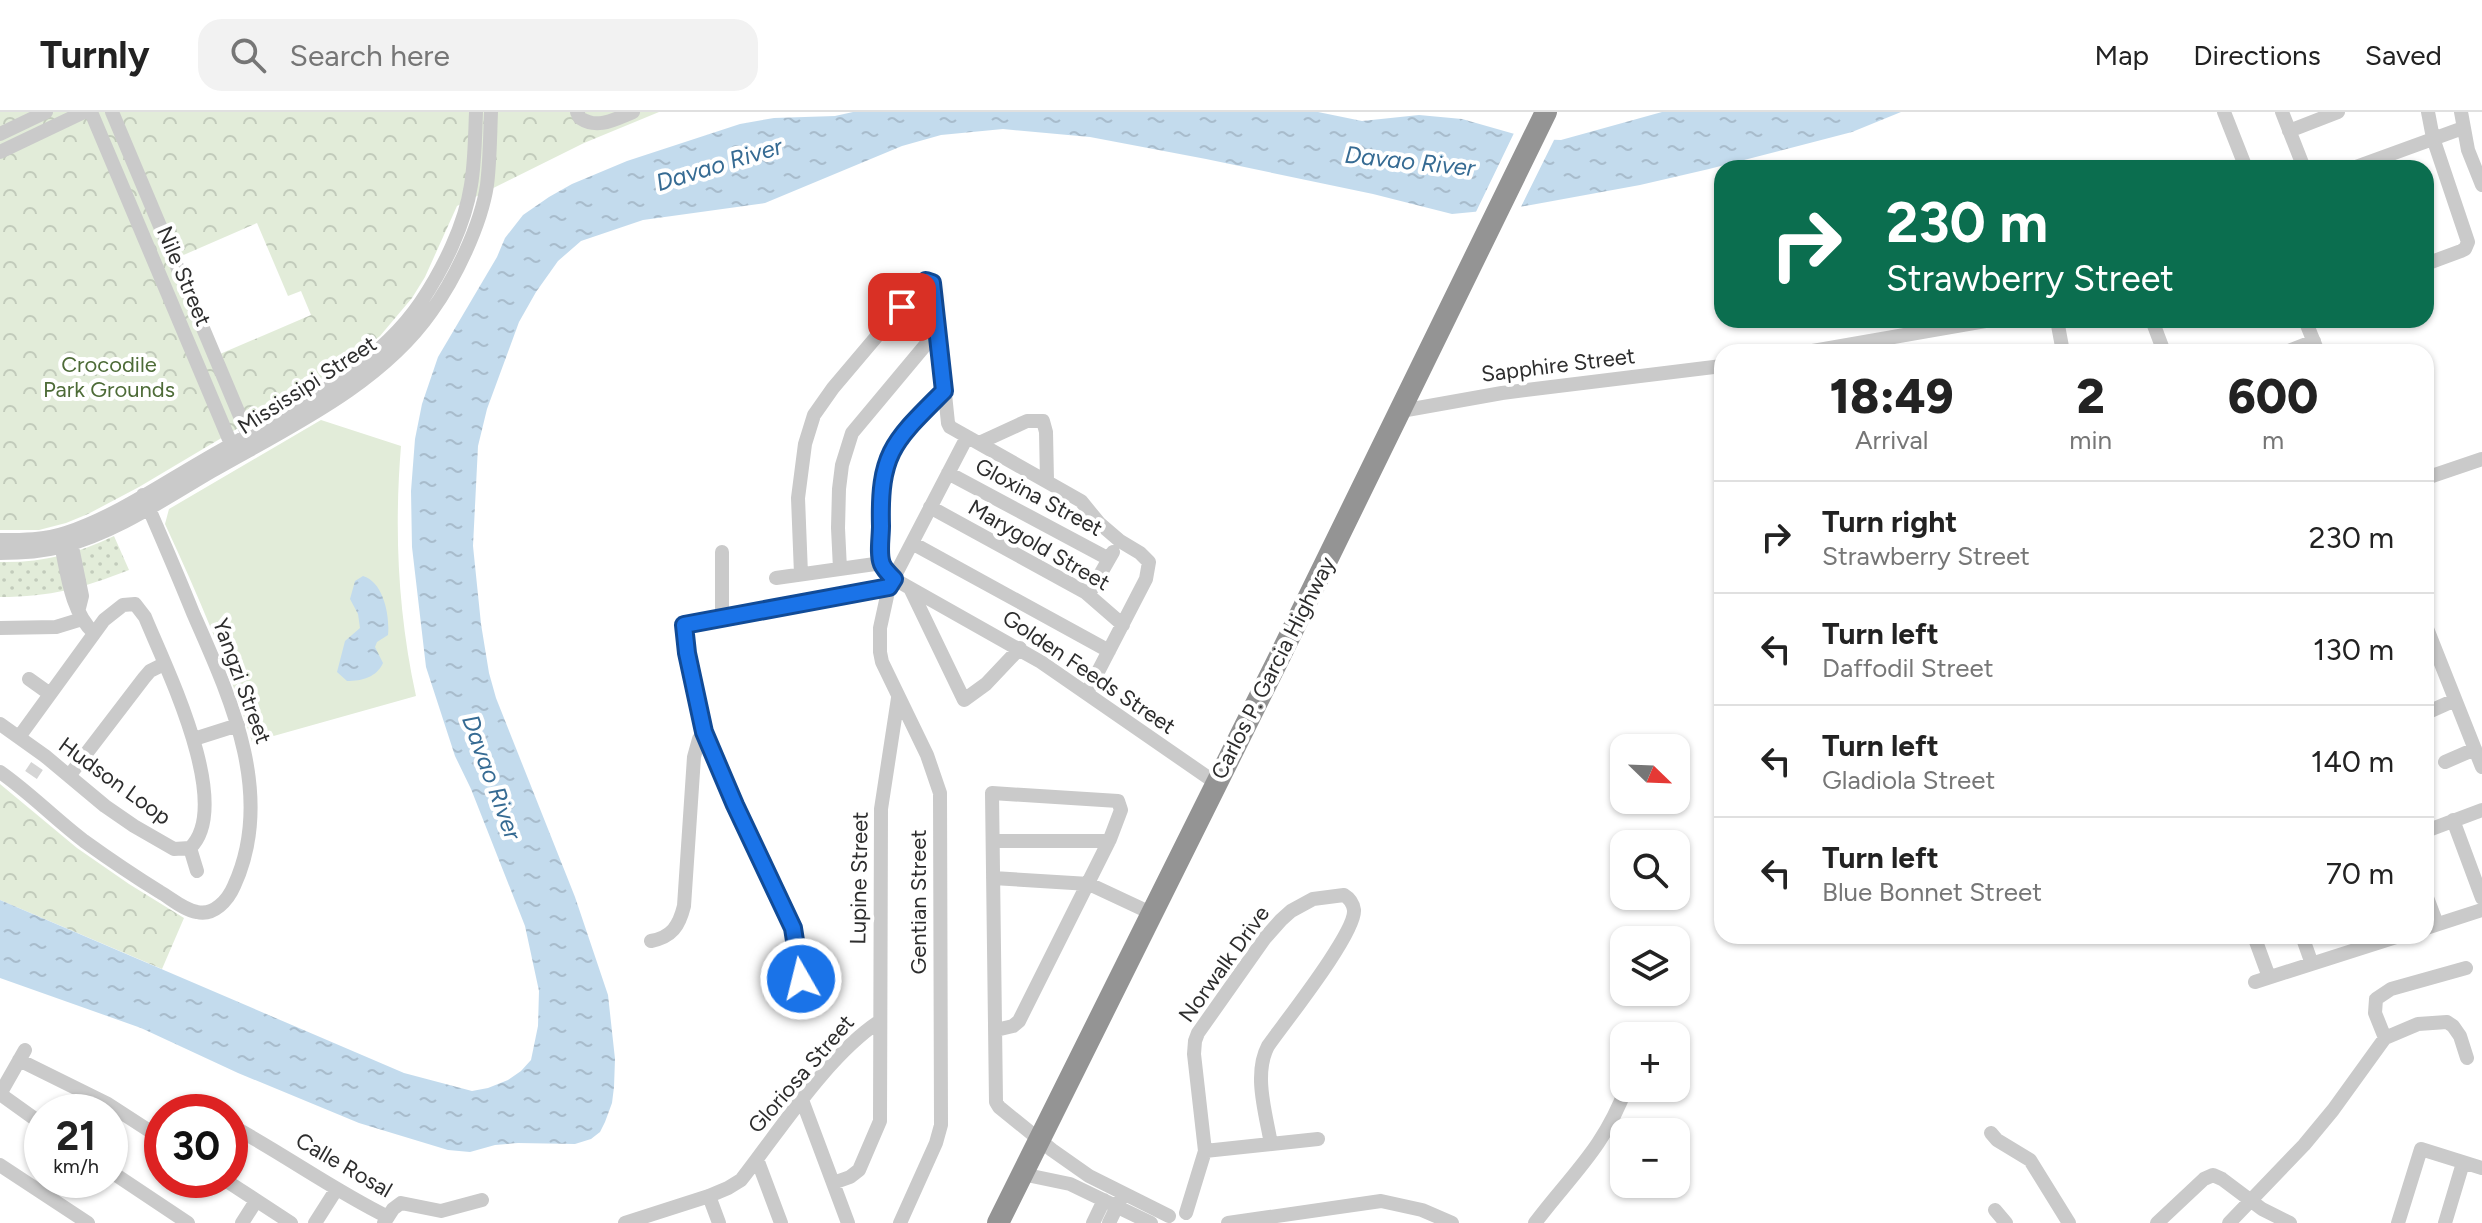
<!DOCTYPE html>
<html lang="en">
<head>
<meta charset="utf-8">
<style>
	:root { --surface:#fff; --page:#f2f2f2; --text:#222; --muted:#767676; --line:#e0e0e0 }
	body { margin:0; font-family:Figtree,sans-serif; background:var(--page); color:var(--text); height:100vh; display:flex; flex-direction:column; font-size:30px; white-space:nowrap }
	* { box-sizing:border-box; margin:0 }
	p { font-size:26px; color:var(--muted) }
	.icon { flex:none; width:44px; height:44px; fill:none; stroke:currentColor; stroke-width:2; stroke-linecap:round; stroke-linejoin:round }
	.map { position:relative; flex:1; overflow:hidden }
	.side { position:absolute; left:1714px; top:232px; width:720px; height:600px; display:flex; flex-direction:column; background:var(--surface); border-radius:24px; box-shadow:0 2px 6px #0004 }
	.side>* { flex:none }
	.banner { position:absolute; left:1714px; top:48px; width:720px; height:168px; border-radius:24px; box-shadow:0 2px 6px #0004; background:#0b6e4f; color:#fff; overflow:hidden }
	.needle { width:52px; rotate:113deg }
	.buttons { position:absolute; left:1610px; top:622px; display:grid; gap:16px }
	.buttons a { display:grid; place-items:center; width:80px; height:80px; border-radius:16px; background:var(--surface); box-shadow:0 2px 6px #0004; font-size:40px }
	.speed { position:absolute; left:24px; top:982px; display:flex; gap:16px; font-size:40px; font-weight:700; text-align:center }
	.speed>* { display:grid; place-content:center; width:104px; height:104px; border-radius:50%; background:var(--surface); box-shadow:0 2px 6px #0004; line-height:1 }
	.speed small { font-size:20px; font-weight:400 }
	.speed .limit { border:12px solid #d22; background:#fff; color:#111 }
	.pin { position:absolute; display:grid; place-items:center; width:68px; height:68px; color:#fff; margin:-34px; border-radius:16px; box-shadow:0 4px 12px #0006 }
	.me { position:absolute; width:88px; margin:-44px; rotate:352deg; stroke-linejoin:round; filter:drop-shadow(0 0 6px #0008) }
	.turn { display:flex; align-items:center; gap:28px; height:168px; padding:0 40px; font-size:36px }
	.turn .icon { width:104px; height:104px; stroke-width:2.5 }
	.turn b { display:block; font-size:56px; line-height:68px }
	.eta { display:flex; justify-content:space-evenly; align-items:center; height:136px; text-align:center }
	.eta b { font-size:48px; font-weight:800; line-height:56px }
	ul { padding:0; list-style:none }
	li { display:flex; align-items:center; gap:24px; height:112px; padding:0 40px; border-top:2px solid var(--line) }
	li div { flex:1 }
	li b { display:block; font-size:30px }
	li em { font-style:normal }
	header { display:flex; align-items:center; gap:48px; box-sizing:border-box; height:112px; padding:0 40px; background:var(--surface); border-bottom:2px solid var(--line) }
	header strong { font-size:38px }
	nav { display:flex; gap:44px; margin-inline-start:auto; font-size:28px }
	.search { width:560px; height:72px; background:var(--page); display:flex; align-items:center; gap:20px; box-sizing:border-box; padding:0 28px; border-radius:24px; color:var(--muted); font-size:30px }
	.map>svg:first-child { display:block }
	.grass { fill:url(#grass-dots) }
	.forest { fill:url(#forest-crowns); fill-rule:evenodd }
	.pitch { fill:#e2ecd9 }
	.water { fill:url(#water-ripples) }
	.pier { fill:#fff }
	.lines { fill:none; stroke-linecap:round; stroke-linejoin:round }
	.minor-tunnel { stroke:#d5d5d5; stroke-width:14; stroke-dasharray:14 7; stroke-linecap:butt }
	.minor { stroke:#cacaca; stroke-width:14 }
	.highway { stroke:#949494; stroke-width:22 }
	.route-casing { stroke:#114b97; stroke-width:20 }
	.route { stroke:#1a73e8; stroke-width:14 }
	.labels { text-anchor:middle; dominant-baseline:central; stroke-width:8; stroke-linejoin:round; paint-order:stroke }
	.street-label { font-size:22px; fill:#2d2d2d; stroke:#fff }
	.park-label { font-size:22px; fill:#4d6b37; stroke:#fff }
	.water-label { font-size:24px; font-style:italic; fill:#366b93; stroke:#fff }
</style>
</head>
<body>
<header>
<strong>Turnly</strong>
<div class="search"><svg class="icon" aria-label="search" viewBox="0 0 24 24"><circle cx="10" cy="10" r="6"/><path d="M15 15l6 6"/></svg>Search here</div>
<nav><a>Map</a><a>Directions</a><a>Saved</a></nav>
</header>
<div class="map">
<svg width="2482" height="1111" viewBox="0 0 2482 1111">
	<defs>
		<pattern id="grass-dots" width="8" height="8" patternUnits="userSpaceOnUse" patternTransform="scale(2)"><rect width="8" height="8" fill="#e2ecd9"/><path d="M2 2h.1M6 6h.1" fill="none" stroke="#c2cbbb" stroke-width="1.8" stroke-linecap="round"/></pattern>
		<pattern id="forest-crowns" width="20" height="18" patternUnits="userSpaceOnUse" patternTransform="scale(2)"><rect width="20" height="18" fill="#e2ecd9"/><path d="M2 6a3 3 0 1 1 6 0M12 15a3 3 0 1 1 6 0" fill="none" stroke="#c2cbbb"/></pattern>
		<pattern id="water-ripples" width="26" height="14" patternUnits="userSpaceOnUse" patternTransform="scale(2)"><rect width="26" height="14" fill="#c3dbed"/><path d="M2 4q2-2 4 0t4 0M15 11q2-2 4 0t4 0" fill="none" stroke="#a8bccc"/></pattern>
	</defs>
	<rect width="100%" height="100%" fill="#fff"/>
	<path class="grass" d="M 114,424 L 129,458 C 83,476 51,485 0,485 L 0,450 C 41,451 77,442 114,424 Z"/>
	<path class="forest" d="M 0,0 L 659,0 L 584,31 L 457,94 L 425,165 L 412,186 L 380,224 L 338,257 L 139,375 L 88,402 L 66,411 L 39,418 L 0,418 ZM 257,111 L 288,184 L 301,179 L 311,203 L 220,242 L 179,145 Z
		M 0,672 L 77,736 L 129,772 L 184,806 L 162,857 L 0,788 Z"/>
	<path class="pitch" d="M 321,308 L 401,334 C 394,419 398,501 416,584 L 252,630 C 229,555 198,483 165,412 L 169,397 Z"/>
	<path class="water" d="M 853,0 L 1318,0 L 1362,9 L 1419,3 L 1462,7 L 1532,27 L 1561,28 L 1662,0 L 1901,0 L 1852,20 L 1709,57 L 1640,73 L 1514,96 L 1452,102 L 1373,82 L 1206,47 L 1090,25 L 1003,17 L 941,23 L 902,34 L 765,91 L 643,108 L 581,129 L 558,149 L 536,180 L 519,210 L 487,297 L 478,334 L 473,434 L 481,512 L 489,561 L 496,586 L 575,785 L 608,883 L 615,947 L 614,975 L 612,991 L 605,1010 L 600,1020 L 591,1027 L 575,1032 L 518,1031 L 495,1033 L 470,1040 L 448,1038 L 359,1011 L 238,961 L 141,916 L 0,866 L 0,788 L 404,961 L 472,979 L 488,976 L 508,968 L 521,959 L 531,948 L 538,914 L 539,879 L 525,814 L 471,677 L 455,644 L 426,555 L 412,435 L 411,379 L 415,327 L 422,292 L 438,245 L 497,145 L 505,126 L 523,103 L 549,85 L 572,72 L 627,49 L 740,12 L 774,6 L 835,4 Z
		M 363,464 C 384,470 390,505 388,523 L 377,530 L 375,535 L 383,551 C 377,565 362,569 347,569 L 337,560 L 345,529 L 360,516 L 358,502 L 350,487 L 355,469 Z"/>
	<path class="pier" d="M 1515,19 L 1532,23 L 1556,24 L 1519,99 L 1474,104 Z"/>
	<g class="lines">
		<path class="minor-tunnel" d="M 31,663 L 37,654"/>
		<path class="minor" d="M 91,0 L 234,339
			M 112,0 L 250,328
			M 577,0 L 580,6 C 598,18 615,7 633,0
			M 2224,0 L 2246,56
			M 2282,0 L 2304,56
			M 2461,0 L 2468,38 L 2482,73
			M 2289,19 L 2338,0
			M 0,22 L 46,0
			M 0,40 L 84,0
			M 2353,56 L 2463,16
			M 2426,152 L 2461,139 L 2465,137 L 2468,130 L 2433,26 L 2428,0
			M 2057,208 L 2063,240
			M 2152,208 L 2164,240
			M 2305,208 L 2318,240
			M 1807,240 L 1991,208
			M 2286,240 L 2314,229
			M 944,279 C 894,329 879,340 881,414 C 881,425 878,442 882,452 C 884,457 890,463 894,467 L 1041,550 L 1216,671
			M 1401,299 L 1502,281 L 1722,254
			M 979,331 L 1027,309 L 1043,309 L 1046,320 L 1047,369
			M 948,361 L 1109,447
			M 2426,366 L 2482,347
			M 930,395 L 1085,480 L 1123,513
			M 70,425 L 82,484 L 79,496
			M 0,428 C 22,428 45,428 66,421 C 114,405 158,375 201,350 C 275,306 372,263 421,190 C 443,157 465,113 471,73 C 475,49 475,24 476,0
			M 60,428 C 67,458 70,499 94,521
			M 912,431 L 1109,539
			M 0,441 C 20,441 40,440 60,435 C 115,421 164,387 212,359 C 287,316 380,273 431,200 C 455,167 481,113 487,73 C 490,49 490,24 491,0
			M 840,457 L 838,416 L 839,377 L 842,353 L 852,321 L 938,218
			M 801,462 L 798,386 L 805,332 L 814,303 L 833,276 L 921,172 L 931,170 L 934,177 L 948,311 L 950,315 L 1081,389 L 1099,411 L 1120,429 L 1140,441 L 1149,450 L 1146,467 L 1087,581
			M 776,466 L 882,451
			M 910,476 L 964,588 L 986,572 L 1020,536
			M 1089,482 L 1113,440
			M 722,508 L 722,440
			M 2426,514 L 2482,655
			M 0,516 L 56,515 L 82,507
			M 29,567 L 50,582
			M 2426,601 L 2455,588
			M 0,612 L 45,644 L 105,694 L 134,714 L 174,737 L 190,736 C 235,693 164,552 145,505 L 135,492
			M 19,625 L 104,508 L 123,493 L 135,492
			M 194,627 L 238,613
			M 2445,650 L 2475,637
			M 0,660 C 30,681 55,707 84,729 C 109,747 134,764 160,780 C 172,787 184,798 197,800 C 214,804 228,788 234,774 C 276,683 230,585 193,501 C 177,461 160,422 143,383
			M 69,664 L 144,566 L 150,559 L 164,552
			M 2453,708 L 2482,786
			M 2426,719 L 2482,698
			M 994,729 L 1109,729
			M 190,736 L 197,759
			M 993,766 L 1089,772 L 1151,801
			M 2426,783 L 2437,812
			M 2426,816 L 2482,798
			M 2254,824 L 2269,865
			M 2302,824 L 2312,852
			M 651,829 C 672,825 679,814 684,794 L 694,645 L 699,627 L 704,620
			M 2255,870 L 2399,824
			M 796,897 C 808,842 788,805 765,757 C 748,720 729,683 714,645 C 697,603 688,558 684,513 L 889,475
			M 996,918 L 1013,914 L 1019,909 L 1110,727 L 1121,698 L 1118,689 L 992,681 L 996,990 L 999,995 L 1052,1038 L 1089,1064 L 1169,1104
			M 2385,926 L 2375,901 L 2376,887 L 2391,877 L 2466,856
			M 25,938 L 0,982 L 42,1012
			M 19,948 L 108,992 L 162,1027
			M 802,988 L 848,1111
			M 230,1013 C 284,1042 333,1078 388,1105
			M 1991,1021 L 1997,1028 L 2030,1048 L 2069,1111
			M 1205,1039 L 1318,1027
			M 757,1047 L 781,1111
			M 0,1053 L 88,1111
			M 110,1059 L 188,1111
			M 1022,1062 L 1070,1072 L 1151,1111
			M 225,1068 L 291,1111
			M 833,1071 L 850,1065 L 859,1058 L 880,1009 L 881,697 L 898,586
			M 709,1084 L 719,1111
			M 1995,1098 L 2006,1111
			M 1186,1101 L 1205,1039 L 1194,942 L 1195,929 L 1198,921 L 1265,826 L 1281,808 L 1291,799 L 1313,787 L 1344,783 C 1349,786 1353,791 1354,798 C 1356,821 1284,911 1268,934 C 1253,962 1266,1002 1271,1032
			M 242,1111 L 256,1089
			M 315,1111 L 336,1078
			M 384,1111 L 393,1097 L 401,1091 L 441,1099 L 482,1088
			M 625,1111 L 709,1084 L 728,1076 L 741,1068 C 780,1018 828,943 880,909
			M 900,1111 L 936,1031 L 941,1013 L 940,681 L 927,643 L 882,550 L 880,540 L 880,516 L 889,475 L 967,325
			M 1093,1111 L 1104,1088
			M 1109,1111 L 1120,1088
			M 1228,1111 L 1381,1089 L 1422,1098 L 1452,1111
			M 1535,1111 C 1572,1062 1604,1036 1626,976
			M 2157,1111 L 2204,1067 L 2213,1063 L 2222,1067 L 2262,1097 L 2290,1111
			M 2229,1111 L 2304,1033 L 2333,998 L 2385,926 L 2418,912 L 2447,910 L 2453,914 L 2460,924 L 2467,946
			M 2398,1111 L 2421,1037 L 2482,1056
			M 2445,1111 L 2463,1051"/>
		<path class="highway" d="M 998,1111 L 1277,550 L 1546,0"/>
	</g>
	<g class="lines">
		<g class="route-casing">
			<path id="route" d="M 801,867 L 793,816 L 735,693 L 704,620 L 687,541 L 684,513 L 889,475 L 894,467 C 890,463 884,457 882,452 C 878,442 881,425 881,414 C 879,340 894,329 944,279 L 932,171 L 926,169 L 902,195"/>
		</g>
		<use href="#route" class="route"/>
	</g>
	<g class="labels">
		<g class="street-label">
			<text transform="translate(184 164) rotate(67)">Nile Street</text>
			<text transform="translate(1558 253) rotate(-7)">Sapphire Street</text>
			<text transform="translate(307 273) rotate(-33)">Mississipi Street</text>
			<text transform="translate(1039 385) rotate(28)">Gloxina Street</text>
			<text transform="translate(1039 433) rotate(30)">Marygold Street</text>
			<text transform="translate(1273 556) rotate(-63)">Carlos P. Garcia Highway</text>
			<text transform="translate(1089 560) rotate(34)">Golden Feeds Street</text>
			<text transform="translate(242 569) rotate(70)">Yangzi Street</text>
			<text transform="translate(115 669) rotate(36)">Hudson Loop</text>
			<text transform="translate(859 766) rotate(-89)">Lupine Street</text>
			<text transform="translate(918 790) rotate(-90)">Gentian Street</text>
			<text transform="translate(1224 852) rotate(-54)">Norwalk Drive</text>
			<text transform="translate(801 962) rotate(-49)">Gloriosa Street</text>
			<text transform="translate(344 1053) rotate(30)">Calle Rosal</text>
		</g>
		<g class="park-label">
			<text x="109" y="252">Crocodile<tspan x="109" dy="25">Park Grounds</tspan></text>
		</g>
		<g class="water-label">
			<text transform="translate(1410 49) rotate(6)">Davao River</text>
			<text transform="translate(719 52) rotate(-17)">Davao River</text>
			<text transform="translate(492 665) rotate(70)">Davao River</text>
		</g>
	</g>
</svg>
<div class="buttons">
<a><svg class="needle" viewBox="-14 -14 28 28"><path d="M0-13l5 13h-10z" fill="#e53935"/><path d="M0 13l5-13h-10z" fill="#767676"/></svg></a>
<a><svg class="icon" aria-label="search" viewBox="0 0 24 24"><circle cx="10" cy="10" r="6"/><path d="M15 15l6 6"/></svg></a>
<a><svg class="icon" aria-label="layers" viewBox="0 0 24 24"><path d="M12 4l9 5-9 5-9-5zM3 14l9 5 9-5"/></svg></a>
<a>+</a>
<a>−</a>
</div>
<div class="speed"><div>21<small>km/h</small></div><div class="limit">30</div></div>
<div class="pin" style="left:902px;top:195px;background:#d93025"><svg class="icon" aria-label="arrive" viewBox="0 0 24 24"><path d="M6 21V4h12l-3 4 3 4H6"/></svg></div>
<svg class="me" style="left:801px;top:867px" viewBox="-20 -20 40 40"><circle r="17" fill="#1a73e8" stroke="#fff" stroke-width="3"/><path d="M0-11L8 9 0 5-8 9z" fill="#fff"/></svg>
<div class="banner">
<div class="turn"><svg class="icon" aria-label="right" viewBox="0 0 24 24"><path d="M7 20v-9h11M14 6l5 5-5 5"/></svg><div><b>230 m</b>Strawberry Street</div></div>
</div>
<section class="side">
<div class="eta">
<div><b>18:49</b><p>Arrival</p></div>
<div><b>2</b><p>min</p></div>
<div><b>600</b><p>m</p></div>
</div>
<ul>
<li><svg class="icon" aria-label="right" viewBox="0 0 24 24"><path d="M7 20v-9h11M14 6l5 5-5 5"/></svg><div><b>Turn right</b><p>Strawberry Street</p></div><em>230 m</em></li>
<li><svg class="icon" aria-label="left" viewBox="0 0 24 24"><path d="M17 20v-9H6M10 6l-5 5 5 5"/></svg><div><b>Turn left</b><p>Daffodil Street</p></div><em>130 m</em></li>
<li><svg class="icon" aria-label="left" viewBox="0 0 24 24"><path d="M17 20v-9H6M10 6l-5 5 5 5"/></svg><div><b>Turn left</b><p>Gladiola Street</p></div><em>140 m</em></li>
<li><svg class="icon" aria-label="left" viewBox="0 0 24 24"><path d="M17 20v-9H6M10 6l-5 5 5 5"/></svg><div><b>Turn left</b><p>Blue Bonnet Street</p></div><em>70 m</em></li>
</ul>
</section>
</div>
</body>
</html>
